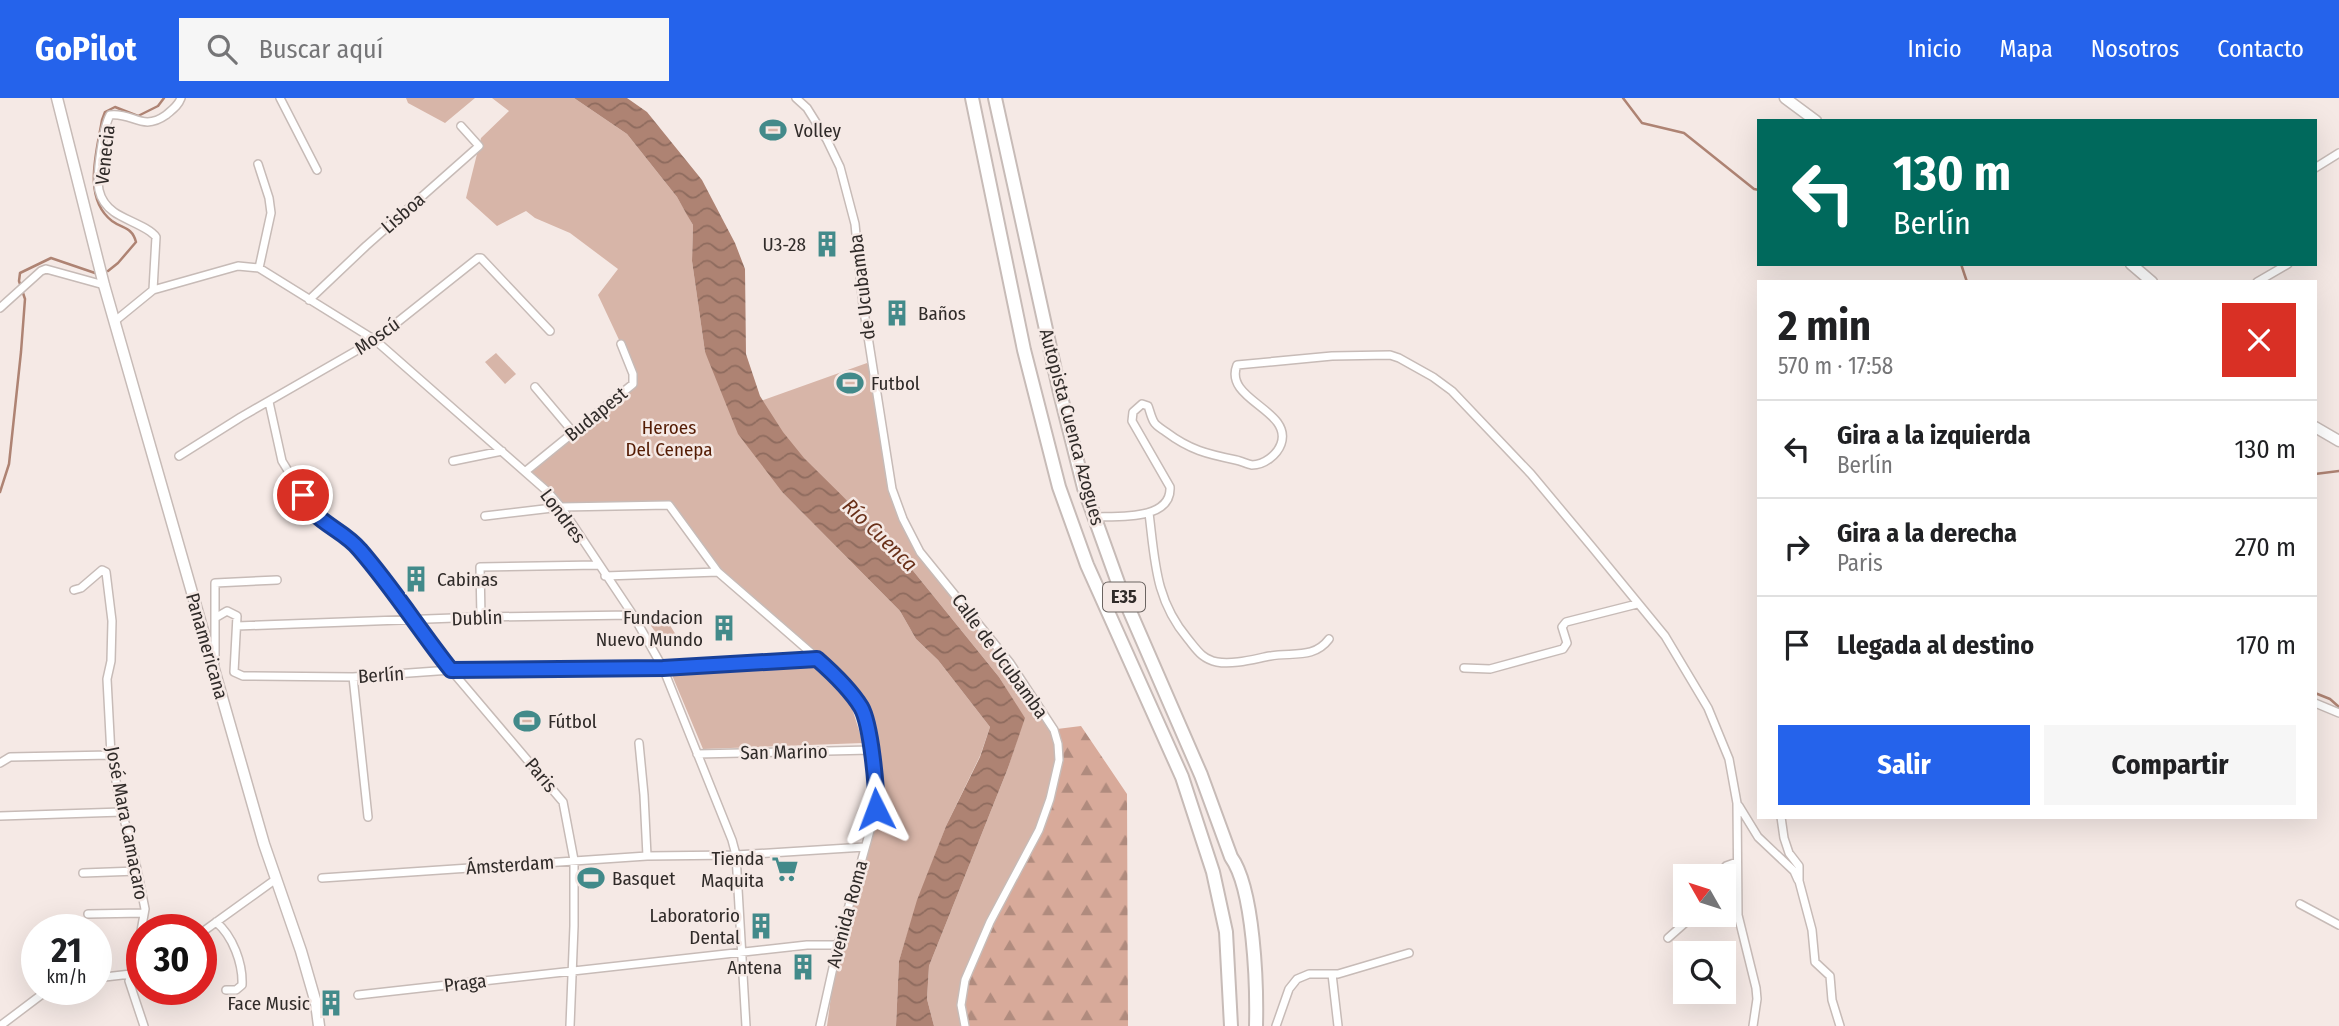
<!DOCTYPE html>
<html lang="es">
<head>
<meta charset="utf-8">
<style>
	:root { --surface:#fff; --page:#f6f6f6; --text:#202124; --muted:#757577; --line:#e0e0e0; --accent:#2563eb }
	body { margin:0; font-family:"Fira Sans Condensed",sans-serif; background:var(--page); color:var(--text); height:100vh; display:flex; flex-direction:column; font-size:26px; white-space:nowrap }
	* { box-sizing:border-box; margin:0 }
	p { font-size:23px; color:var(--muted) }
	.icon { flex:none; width:38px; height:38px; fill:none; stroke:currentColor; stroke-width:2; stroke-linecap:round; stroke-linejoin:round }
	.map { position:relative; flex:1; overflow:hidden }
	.details { position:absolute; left:1757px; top:182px; width:560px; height:539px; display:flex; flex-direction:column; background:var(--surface); border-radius:0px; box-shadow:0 7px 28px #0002 }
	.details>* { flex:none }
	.top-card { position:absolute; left:1757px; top:21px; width:560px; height:147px; border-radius:0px; box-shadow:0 7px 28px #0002; background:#00695c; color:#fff; overflow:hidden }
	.needle { width:46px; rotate:309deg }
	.tools { position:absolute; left:1673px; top:766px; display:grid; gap:14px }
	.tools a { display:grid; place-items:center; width:63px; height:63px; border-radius:0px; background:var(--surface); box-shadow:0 7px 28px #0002; font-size:35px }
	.speed { position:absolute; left:21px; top:816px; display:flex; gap:14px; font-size:35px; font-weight:700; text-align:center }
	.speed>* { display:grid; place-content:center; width:91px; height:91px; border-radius:50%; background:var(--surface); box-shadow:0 7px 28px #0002; line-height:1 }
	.speed small { font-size:18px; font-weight:400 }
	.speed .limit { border:10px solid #d22; background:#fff; color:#111 }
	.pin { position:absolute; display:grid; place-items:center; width:60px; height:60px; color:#fff; margin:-30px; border:4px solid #fff; border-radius:50%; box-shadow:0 2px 7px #0007 }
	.me { position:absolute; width:77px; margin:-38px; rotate:357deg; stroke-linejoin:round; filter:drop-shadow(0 0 5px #0008) }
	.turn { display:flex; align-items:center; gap:24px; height:147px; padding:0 21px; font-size:32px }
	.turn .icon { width:91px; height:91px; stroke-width:2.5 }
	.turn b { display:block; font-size:49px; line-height:60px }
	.round { display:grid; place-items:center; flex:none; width:74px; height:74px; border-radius:0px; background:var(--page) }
	.summary { display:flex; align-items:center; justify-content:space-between; height:119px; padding:0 21px }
	h1 { font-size:42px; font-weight:700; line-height:52px }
	.action { display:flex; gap:14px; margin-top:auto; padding:14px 21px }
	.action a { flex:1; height:80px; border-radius:0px; background:var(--accent); color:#fff; font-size:28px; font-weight:700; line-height:80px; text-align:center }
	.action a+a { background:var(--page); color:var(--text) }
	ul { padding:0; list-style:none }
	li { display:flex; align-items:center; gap:21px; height:98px; padding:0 21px; border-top:2px solid var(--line) }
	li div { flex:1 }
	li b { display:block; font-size:26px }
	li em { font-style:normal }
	header { display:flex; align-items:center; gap:42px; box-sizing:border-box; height:98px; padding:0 35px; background:var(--accent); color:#fff }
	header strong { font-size:33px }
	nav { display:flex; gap:38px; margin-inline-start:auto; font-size:24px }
	.search { width:490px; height:63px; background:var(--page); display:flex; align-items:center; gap:18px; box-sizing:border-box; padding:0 24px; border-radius:0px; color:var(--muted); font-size:26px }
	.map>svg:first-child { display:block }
	.forest { fill:url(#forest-firs) }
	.park { fill:#d7b5a8 }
	.water { fill:url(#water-waves) }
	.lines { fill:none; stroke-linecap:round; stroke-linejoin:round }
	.stream { stroke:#ae8373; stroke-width:2.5 }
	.street-casing { stroke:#c7bbb7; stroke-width:10 }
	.secondary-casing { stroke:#c7bbb7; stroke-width:13 }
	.highway-casing { stroke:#c7bbb7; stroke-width:16 }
	.street { stroke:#fff; stroke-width:7 }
	.secondary { stroke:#fff; stroke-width:10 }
	.highway { stroke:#fff; stroke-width:12 }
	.route-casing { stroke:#184099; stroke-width:18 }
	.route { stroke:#2563eb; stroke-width:12 }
	.labels { text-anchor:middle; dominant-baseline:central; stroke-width:5; stroke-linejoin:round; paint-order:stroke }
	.shield { fill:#f5e9e5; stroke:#6b6461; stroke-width:2 }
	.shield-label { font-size:18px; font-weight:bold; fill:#302b29 }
	.poi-label { font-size:19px; fill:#302b29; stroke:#f5e9e5; text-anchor:start }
	.street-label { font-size:19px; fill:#302b29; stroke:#f5e9e5 }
	.park-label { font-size:19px; fill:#541c04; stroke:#f5e9e5 }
	.water-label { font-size:21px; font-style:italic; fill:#693019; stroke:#f5e9e5 }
</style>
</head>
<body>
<header>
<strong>GoPilot</strong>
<div class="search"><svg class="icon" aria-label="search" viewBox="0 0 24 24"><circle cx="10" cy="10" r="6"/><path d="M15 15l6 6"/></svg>Buscar aquí</div>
<nav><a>Inicio</a><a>Mapa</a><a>Nosotros</a><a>Contacto</a></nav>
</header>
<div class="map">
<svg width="2339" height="928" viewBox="0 0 2339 928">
	<defs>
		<pattern id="forest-firs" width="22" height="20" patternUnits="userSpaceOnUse" patternTransform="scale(1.75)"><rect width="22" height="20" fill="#d8aa9a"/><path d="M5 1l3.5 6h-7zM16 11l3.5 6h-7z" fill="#b08b7e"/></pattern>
		<pattern id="water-waves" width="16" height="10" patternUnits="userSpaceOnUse" patternTransform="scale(1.75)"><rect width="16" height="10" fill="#ae8373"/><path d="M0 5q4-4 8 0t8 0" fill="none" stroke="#8e6b5e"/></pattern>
	</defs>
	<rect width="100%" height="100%" fill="#f5e9e5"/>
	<path class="forest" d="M 1081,628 L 1127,696 L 1128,928 L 968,928 L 964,908 L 968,883 L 993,825 L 1043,733 L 1053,701 L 1063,663 L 1062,643 L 1057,631 Z"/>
	<path class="park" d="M 406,0 L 475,0 L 445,25 L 408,5 Z
		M 492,0 L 574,0 L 627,36 L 677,99 L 693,127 L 692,163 L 705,254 L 783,395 L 900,513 L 916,541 L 938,562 L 990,629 L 980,658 L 946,728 L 918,802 L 899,863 L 896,928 L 827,928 L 838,847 L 883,693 L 862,611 L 817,560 L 721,471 L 672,405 L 564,406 L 530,372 L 633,286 L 621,246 L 598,197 L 618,171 L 570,135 L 535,120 L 526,113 L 497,128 L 466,100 L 481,40 L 509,13 Z
		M 781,22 L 786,33 L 765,43 L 760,32 Z
		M 496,255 L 516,276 L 505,286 L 485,264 Z
		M 867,265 L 872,270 L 892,391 L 920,454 L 1010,565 L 1054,632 L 1059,662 L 1039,732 L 965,882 L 961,907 L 965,928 L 934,928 L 927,901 L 929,868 L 1008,670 L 1024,620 L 999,579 L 893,448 L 844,400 L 835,396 L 752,306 Z
		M 661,513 L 676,537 L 663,545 L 647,522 Z
		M 816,565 L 850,604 L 863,645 L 703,651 L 672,577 Z
		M 516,617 L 538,617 L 538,628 L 515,628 Z"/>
	<path class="water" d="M 574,0 L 627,0 L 647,14 L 702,82 L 735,145 L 745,171 L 746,256 L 760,298 L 783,334 L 804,360 L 893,448 L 999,579 L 1025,620 L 1008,670 L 929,868 L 927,901 L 934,928 L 896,928 L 899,863 L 917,802 L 946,728 L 980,659 L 990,629 L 938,562 L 916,541 L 900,513 L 783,395 L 738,336 L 705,254 L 692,163 L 693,127 L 687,117 L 677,99 L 627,36 Z"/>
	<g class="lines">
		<path class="stream" d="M 1623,0 L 1642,25 L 1684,35 L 1754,91 L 1759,92
			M 1961,166 L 1967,184
			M 108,173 L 118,165 L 136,144 C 132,129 123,131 112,123 C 82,100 97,53 102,22 L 105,14 L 115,9 L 138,18 L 158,8 L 164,0
			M 2315,376 L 2339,373
			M 0,394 L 9,366 L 21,254 L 25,201 L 19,183 L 20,175 L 51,160 L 95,175
			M 2315,595 L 2330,601 L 2339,609"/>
		<g class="street-casing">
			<path id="street" d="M 280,0 L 317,72
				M 796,0 L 807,10 L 827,42 L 840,69 L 855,126 L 863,207 L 892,391 L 903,421 L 920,454 L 1010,565 L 1054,632 L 1058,646 L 1059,662 L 1050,701 L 1039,732 L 990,824 L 965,882 L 961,907 L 965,928
				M 258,66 L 269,100 L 271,115 L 259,170
				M 2315,70 L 2339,55
				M 2257,184 L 2288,166
				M 153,192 L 156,139 C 149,129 125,122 114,114 C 107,109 101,101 99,92 C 96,78 103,30 110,17 C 133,14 142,34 166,17 C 173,11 178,8 181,0
				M 309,202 L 366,148 L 479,48 L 461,28
				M 0,210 L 41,173 L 46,171 L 104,187
				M 115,223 L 153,192 L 238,168 L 259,170 L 375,242 L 548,394 L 561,409 L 633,517 L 663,570 L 732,742 L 736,757 L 746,928
				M 535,289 L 573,334
				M 269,304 L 282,363 L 314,415 L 338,431 L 359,450 L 451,572 L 563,704 L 574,762 L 574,828 L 570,928
				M 179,358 L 241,319 L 375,242 L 478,160 L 481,160 L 550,233
				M 453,363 L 502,353
				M 526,373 L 633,286 L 633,276 L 621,246
				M 1149,415 C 1155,463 1155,502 1188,541 C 1197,552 1202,561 1217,564 C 1233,567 1254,561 1270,558 C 1293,554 1314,561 1329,541
				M 485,418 L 561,409 L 669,407 L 718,474 L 817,560 L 837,579 L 862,611 L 871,652 L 877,694 L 876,711 L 838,847 L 820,928
				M 1094,419 C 1116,418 1172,423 1170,389 L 1132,323 L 1133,314 L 1142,306 L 1148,308 C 1150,313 1151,319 1154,324 C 1156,328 1162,331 1166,334 C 1190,352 1207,356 1236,362 C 1241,363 1247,366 1252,367 C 1264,367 1277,357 1281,346 C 1293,312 1223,302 1237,267 L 1332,258 L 1390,257 L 1399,260 L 1433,279 L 1452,293 L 1531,376 L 1592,449 L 1665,538 L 1708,610 L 1729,661 L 1737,705 L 1738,817 L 1756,890 L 1757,901 L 1753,928
				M 605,478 L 718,474
				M 74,492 L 81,490 L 102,472 L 106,474 L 112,523 L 111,563 L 107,581 L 111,657 L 122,714 L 134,757 L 145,811 L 134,872 L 129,883 L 144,928
				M 481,519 L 480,469 L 598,467
				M 215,520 L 215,485 L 277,482
				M 237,528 L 481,519 L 633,517
				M 215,564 L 215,520 L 227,513 L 237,518 L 234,574 L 243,578 L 353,579 L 451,572 L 663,570 L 817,560
				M 1464,570 L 1490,571 L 1563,551 L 1567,545 L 1562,529 L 1566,524 L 1637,506
				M 353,579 L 368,719
				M 2315,605 L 2339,615
				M 639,645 L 644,697 L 647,758
				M 697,656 L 871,652
				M 0,665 L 10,659 L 111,657
				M 1739,708 L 1758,739 L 1794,773 L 1798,782
				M 0,718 L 122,714
				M 1781,719 L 1784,740 L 1789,755 L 1799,768 L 1799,783 L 1812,832 L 1815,864 L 1830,878 L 1832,902 L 1840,928
				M 83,775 L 137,773
				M 1716,779 L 1726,768 L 1737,764
				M 322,780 L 647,758 L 736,757 L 865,749
				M 2300,806 L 2339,827
				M 88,816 L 144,815
				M 216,824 C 233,838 243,866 242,887 L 236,892 L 226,892
				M 201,835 L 276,781
				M 1668,840 L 1694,817
				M 1332,876 L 1338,928
				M 96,880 L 131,876 L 142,870
				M 358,897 L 807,847 L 838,847
				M 0,928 L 49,891
				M 1276,928 L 1289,891 L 1297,881 L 1309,876 L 1338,876 L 1409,855"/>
		</g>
		<g class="secondary-casing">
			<path id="secondary" d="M 57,0 L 104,187 L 264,746 L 301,853 L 316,905 L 319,928
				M 1785,0 L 1816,23
				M 2131,166 L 2152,184
				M 2315,329 L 2339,343"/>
		</g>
		<g class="highway-casing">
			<path id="highway" d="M 972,0 L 1024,252 L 1059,389 L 1087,467 L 1182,679 L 1213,774 L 1226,834 L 1231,928
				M 995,0 L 1060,295 L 1084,390 L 1121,493 L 1201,677 L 1231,759 C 1254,791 1257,887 1256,928"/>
		</g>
		<use href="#street" class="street"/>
		<use href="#secondary" class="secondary"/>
		<use href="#highway" class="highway"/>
	</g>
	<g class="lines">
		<g class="route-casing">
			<path id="route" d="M 303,397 C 306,402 309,410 314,415 C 328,429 347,436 360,452 C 393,490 420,533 451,572 L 663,570 L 817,561 C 833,575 850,591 861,609 C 871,626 877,691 876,711"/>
		</g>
		<use href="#route" class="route"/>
	</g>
	<defs>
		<g id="stadium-bare" transform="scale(2.1)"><path d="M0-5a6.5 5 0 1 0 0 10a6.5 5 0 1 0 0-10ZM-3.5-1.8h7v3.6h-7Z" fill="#428a8a" stroke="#f5e9e5" stroke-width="2.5" paint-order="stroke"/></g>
		<g id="building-bare" transform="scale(2.1)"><path d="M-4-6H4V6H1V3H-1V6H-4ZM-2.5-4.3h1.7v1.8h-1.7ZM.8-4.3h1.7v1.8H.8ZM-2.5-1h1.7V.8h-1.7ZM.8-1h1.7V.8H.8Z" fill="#428a8a" stroke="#f5e9e5" stroke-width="2.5" paint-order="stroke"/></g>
		<g id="supermarket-bare" transform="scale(2.1)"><path d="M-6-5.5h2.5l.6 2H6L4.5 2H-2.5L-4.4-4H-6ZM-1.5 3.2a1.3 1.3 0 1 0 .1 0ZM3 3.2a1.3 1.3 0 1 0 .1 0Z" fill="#428a8a" stroke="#f5e9e5" stroke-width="2.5" paint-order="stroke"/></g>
	</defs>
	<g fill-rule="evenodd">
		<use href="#stadium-bare" x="773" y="32"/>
		<use href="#building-bare" x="827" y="146"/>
		<use href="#building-bare" x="897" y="215"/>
		<use href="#stadium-bare" x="850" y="285"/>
		<use href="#building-bare" x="416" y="481"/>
		<use href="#building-bare" x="724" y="530"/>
		<use href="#stadium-bare" x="527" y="623"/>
		<use href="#supermarket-bare" x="785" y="771"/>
		<use href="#stadium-bare" x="591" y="780"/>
		<use href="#building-bare" x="761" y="828"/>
		<use href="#building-bare" x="803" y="869"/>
		<use href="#building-bare" x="331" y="905"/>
	</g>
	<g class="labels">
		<rect class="shield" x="1103" y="484.5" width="42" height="29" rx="5"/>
		<g class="shield-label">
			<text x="1124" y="499">E35</text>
		</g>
		<g class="poi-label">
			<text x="794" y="32">Volley</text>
			<text x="806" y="146" text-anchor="end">U3-28</text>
			<text x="918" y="215">Baños</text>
			<text x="871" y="285">Futbol</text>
			<text x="437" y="481">Cabinas</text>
			<text x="703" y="519" text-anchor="end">Fundacion<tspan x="703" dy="22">Nuevo Mundo</tspan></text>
			<text x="548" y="623">Fútbol</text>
			<text x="764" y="760" text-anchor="end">Tienda<tspan x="764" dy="22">Maquita</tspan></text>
			<text x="612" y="780">Basquet</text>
			<text x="740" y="817" text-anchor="end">Laboratorio<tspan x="740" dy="22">Dental</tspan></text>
			<text x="782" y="869" text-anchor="end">Antena</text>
			<text x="310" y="905" text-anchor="end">Face Music</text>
		</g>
		<g class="street-label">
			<text transform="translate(105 57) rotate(-84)">Venecia</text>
			<text transform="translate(403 115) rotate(-41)">Lisboa</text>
			<text transform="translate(862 189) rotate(-97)">de Ucubamba</text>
			<text transform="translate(377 238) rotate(-35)">Moscú</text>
			<text transform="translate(596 316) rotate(-39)">Budapest</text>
			<text transform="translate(1072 329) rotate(75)">Autopista Cuenca Azogues</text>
			<text transform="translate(563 418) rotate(53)">Londres</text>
			<text transform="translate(477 520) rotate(-2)">Dublin</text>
			<text transform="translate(207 548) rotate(74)">Panamericana</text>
			<text transform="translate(1000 558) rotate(54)">Calle de Ucubamba</text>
			<text transform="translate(381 577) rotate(-4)">Berlín</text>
			<text transform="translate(784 654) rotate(-1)">San Marino</text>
			<text transform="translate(541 677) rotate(50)">Paris</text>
			<text transform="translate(127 725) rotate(79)">José Mara Camacaro</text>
			<text transform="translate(510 767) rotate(-4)">Ámsterdam</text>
			<text transform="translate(847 816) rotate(-75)">Avenida Roma</text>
			<text transform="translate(465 885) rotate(-7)">Praga</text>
		</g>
		<g class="park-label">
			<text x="669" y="329">Heroes<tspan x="669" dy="22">Del Cenepa</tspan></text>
		</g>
		<g class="water-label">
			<text transform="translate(880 437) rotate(44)">Río Cuenca</text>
		</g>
	</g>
</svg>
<div class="tools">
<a><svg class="needle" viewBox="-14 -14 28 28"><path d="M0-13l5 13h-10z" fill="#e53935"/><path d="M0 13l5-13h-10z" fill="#757577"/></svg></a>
<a><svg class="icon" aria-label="search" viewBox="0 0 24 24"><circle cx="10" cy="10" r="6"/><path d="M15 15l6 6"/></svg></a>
</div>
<div class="speed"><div>21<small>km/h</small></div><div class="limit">30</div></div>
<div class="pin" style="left:303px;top:397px;background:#d93025"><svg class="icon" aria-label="arrive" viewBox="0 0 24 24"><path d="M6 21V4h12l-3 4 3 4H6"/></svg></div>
<svg class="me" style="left:876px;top:711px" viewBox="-20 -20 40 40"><path d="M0-17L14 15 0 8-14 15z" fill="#2563eb" stroke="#fff" stroke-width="4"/></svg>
<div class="top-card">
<div class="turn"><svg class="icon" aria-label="left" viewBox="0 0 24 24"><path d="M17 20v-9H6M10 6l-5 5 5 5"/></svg><div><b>130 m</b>Berlín</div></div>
</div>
<section class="details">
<div class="summary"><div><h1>2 min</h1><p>570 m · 17:58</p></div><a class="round" style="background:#d93025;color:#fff"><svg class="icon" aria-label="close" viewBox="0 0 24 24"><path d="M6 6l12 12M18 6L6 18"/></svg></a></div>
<ul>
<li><svg class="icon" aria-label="left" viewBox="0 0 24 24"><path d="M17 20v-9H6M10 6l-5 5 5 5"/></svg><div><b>Gira a la izquierda</b><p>Berlín</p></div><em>130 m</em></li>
<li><svg class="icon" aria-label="right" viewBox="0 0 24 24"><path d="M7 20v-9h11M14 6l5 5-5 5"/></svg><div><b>Gira a la derecha</b><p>Paris</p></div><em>270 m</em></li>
<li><svg class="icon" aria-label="arrive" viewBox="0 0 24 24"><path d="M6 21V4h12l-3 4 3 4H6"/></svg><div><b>Llegada al destino</b></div><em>170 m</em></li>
</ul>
<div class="action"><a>Salir</a><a>Compartir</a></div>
</section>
</div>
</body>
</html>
